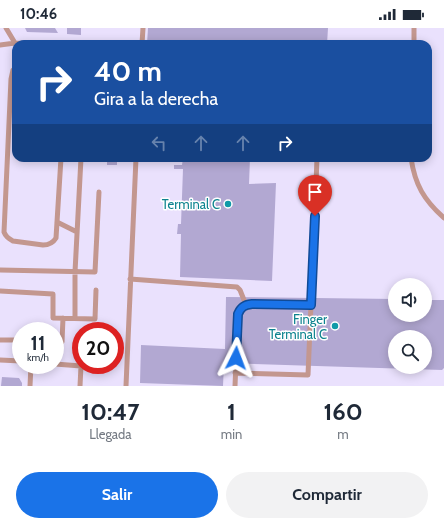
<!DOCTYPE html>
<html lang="es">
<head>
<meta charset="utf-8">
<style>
	:root { --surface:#fff; --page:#f2f2f3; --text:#1f2937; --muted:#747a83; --accent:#1a73e8 }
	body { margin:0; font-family:Cabin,sans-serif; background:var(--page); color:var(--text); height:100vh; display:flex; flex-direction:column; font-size:15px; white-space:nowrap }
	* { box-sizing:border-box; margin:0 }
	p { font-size:13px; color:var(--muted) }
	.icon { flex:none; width:22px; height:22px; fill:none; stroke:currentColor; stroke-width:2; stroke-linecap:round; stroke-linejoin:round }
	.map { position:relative; height:358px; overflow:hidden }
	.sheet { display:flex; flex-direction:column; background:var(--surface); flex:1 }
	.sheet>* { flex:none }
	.hud { position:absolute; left:12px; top:12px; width:420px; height:122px; border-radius:12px; box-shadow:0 2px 10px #0003; background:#1a4fa0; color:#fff; overflow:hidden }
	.fabs { position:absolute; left:388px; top:250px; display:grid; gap:8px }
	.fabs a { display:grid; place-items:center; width:44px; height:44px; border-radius:50%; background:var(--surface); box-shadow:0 2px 10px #0003; font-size:20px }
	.speed { position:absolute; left:12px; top:294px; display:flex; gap:8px; font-size:20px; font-weight:700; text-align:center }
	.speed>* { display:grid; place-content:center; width:52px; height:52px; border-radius:50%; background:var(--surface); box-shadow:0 2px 10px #0003; line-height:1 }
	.speed small { font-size:10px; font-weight:400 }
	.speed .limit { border:6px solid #d22; background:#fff; color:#111 }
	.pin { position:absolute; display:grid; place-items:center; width:34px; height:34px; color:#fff; margin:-41px -17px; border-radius:50% 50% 50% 0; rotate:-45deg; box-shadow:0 0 4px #0007 }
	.pin .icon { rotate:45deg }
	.me { position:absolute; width:44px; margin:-22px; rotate:3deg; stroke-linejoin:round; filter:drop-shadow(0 0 3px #0008) }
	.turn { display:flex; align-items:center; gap:14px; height:84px; padding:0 16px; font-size:18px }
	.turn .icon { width:52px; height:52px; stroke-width:2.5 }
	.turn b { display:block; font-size:28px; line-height:34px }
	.lanes { display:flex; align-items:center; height:38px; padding:0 16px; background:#0003; justify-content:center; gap:20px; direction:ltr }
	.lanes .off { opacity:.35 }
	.eta { display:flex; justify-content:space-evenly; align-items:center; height:68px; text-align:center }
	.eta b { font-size:24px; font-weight:700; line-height:28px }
	.primary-button { display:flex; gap:8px; margin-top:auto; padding:8px 16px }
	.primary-button a { flex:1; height:46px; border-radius:24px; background:var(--accent); color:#fff; font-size:16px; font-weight:700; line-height:46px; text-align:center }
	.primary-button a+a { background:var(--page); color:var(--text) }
	.status { display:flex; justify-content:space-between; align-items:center; height:28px; padding:0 20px; background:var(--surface); direction:ltr }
	.status svg { height:11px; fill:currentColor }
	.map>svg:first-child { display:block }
	.building { fill:#b2a8d2; fill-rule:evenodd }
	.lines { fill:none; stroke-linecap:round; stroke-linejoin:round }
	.service { stroke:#c3978f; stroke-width:5 }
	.route-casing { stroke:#114b97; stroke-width:10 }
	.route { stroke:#1a73e8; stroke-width:7 }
	.culture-dot { fill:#0f9aa8; stroke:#fff; stroke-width:1.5 }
	.labels { text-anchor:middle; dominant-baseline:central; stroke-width:3; stroke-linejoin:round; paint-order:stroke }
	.culture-label { font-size:13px; fill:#0d838f; stroke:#fff; text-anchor:end }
</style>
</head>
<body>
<div class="status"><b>10:46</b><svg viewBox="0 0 49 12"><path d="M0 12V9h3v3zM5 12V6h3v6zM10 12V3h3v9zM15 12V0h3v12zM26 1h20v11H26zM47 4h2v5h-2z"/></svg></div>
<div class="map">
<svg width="444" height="358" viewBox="0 0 444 358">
	<rect width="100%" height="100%" fill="#eae1fd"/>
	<path class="building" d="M 25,0 L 55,0 L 58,5 L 27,4 Z
		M 67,0 L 81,0 L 81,7 L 67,6 Z
		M 148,0 L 328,0 L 327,16 L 147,16 Z
		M 107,130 L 117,130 L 117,137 L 107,137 Z
		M 183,130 L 250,130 L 249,156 L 276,155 L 272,253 L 180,249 L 181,206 L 177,206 L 178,196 L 181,196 L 183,141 L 174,141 L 174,137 L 182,137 Z
		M 226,269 L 395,271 L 395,287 L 425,287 L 425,272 L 444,272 L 444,340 L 442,342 L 224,335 L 223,358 L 140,355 L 141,317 L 225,321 ZM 395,309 L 425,309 L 425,339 L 395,339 Z
		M 2,349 L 19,350 L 22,355 L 22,358 L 1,358 Z"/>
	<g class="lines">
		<path class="service" d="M 6,0 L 15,15
			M 142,16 L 143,0
			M 414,16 L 414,0
			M 0,17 L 15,15 L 142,16
			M 16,40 L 13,42 L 11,51 L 4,204 C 6,209 8,210 13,213 L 43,217 C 49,217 53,215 56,210 L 61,130
			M 411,130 C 415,157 424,172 444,190
			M 57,194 L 77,204
			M 0,242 L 95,244 L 99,164
			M 130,251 L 237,259 L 240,262 L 246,277
			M 0,263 L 53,266 L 53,290 L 95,291 L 96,262
			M 75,290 L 75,244 L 81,130
			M 0,312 L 21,312
			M 55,313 L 62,314 L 63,290
			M 0,332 L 21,333
			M 55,336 L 81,338 L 80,358
			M 235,345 L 308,347 L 311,277
			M 30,358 L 31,337
			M 126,358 L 136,130
			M 235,358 L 238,285 C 241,279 244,277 251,276 L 311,277 L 312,259 L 317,130"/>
	</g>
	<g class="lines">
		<g class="route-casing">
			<path id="route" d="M 236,330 L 238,286 C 241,279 244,277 252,276 L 311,277 L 315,188"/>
		</g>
		<use href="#route" class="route"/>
	</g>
	<g class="culture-dot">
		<circle cx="228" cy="176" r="4"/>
		<circle cx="335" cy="298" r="4"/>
	</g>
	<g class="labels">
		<g class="culture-label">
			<text x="220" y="176">Terminal C</text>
			<text x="327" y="291">Finger<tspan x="327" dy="15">Terminal C</tspan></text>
		</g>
	</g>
</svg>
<div class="fabs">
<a><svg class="icon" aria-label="sound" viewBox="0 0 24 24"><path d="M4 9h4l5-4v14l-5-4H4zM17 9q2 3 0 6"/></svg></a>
<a><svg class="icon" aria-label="search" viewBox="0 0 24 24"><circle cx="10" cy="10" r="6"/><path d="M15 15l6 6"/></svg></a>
</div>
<div class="speed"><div>11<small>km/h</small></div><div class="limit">20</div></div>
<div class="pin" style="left:315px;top:188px;background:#d93025"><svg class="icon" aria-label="arrive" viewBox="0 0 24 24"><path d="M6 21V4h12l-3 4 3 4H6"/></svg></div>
<svg class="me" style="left:236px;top:330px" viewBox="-20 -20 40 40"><path d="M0-17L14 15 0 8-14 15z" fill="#1a73e8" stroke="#fff" stroke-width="4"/></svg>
<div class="hud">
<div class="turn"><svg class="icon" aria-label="right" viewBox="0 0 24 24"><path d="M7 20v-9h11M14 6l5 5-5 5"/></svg><div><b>40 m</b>Gira a la derecha</div></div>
<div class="lanes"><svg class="icon off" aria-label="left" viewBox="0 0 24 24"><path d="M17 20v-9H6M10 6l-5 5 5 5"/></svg><svg class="icon off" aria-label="ahead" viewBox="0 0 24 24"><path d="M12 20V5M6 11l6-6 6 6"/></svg><svg class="icon off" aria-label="ahead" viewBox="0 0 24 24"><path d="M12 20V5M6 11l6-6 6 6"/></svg><svg class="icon" aria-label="right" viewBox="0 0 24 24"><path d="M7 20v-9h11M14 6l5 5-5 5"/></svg></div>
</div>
</div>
<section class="sheet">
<div class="eta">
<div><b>10:47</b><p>Llegada</p></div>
<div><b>1</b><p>min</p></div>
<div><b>160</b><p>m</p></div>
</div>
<div class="primary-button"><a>Salir</a><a>Compartir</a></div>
</section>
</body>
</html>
